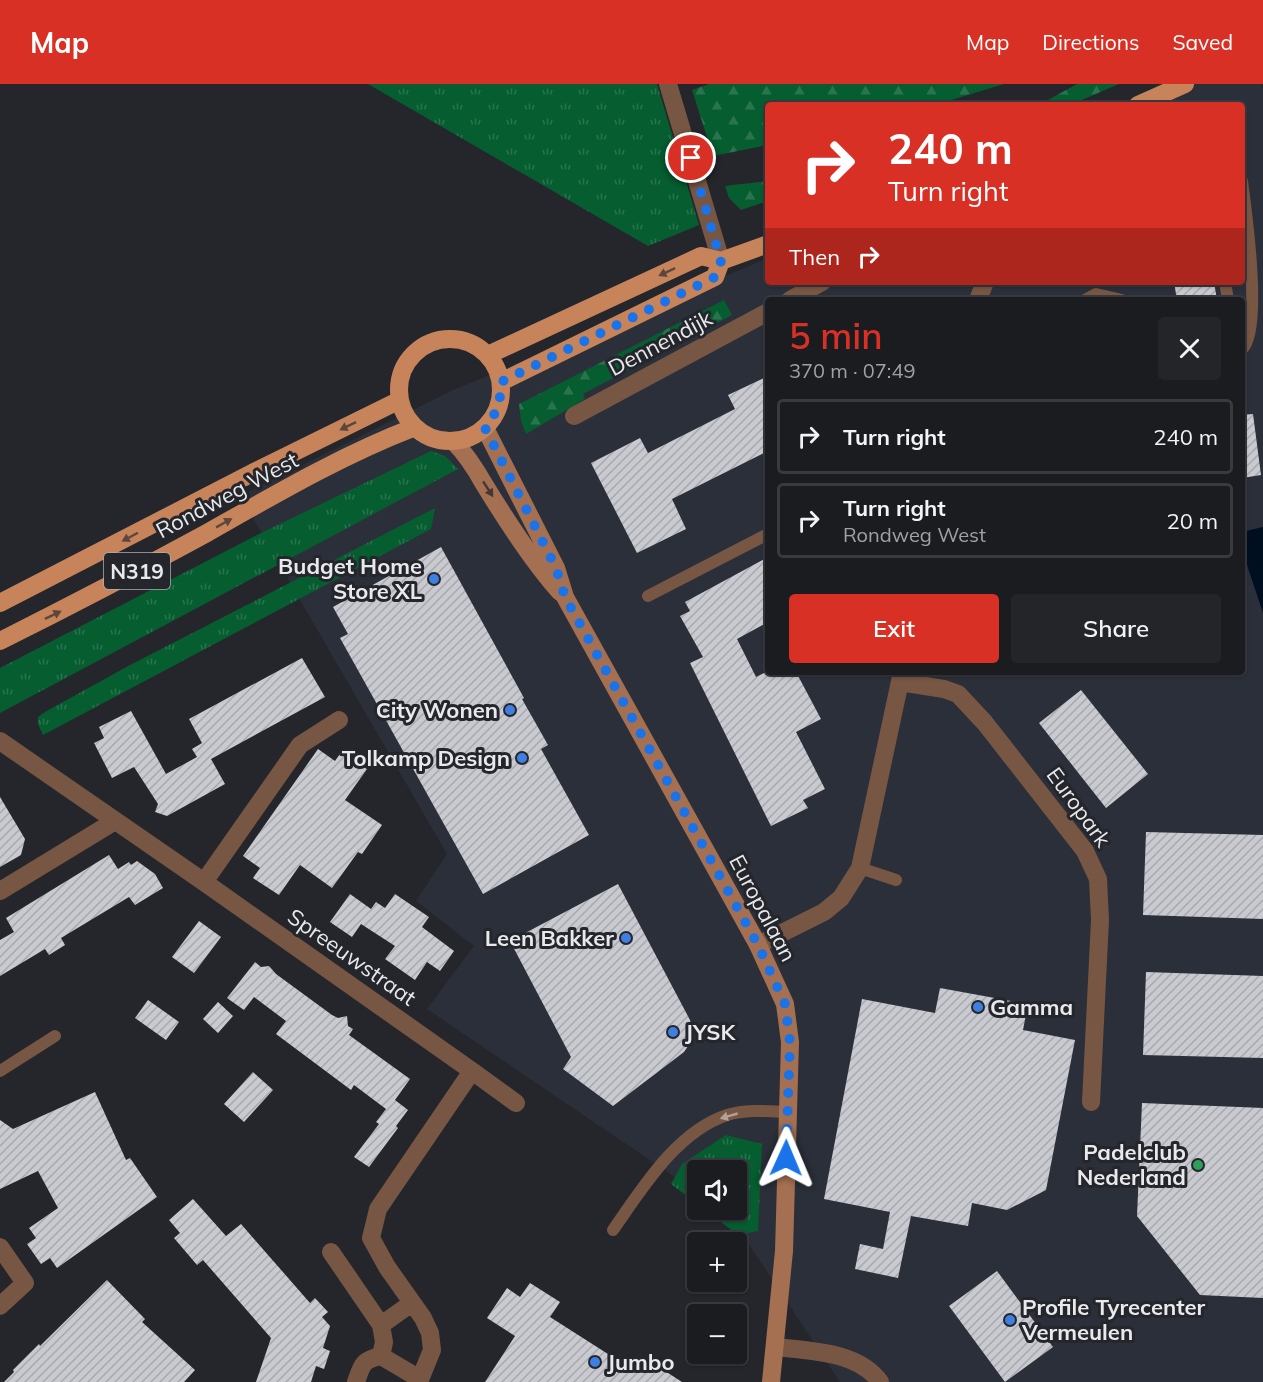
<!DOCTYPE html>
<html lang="en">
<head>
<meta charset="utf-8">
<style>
	:root { --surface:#1b1c20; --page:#242529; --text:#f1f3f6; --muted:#a0a1a5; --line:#393a3e; --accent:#d93025 }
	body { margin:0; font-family:Mulish,sans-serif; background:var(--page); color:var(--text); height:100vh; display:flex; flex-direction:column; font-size:22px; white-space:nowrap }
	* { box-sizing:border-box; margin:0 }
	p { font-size:20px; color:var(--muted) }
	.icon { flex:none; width:33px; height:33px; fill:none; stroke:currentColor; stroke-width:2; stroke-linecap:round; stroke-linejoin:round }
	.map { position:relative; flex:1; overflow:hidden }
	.details { position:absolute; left:765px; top:213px; width:480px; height:378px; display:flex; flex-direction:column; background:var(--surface); border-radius:6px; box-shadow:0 2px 4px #0004,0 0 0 2px var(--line) }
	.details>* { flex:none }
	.guide { position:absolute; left:765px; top:18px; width:480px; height:183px; border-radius:6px; box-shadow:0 2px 4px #0004,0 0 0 2px var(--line); background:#d93025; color:#fff; overflow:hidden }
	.controls { position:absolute; left:687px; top:1076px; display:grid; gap:12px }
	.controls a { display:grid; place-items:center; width:60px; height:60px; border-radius:6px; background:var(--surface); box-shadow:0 2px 4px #0004,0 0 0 2px var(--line); font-size:30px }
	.pin { position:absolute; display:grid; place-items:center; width:51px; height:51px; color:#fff; margin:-26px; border:3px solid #fff; border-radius:50%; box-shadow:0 2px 6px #0007 }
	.me { position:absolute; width:66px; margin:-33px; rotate:1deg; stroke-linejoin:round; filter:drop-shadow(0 0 4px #0008) }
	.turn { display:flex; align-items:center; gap:21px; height:126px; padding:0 24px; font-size:27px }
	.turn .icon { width:78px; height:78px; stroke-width:2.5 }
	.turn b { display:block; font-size:42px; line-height:51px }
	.then { display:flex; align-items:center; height:57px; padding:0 24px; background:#0003; gap:12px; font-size:22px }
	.round { display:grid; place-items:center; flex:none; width:63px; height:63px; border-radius:6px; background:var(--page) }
	.head { display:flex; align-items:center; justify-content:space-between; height:102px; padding:0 24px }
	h1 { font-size:36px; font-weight:600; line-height:45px; color:var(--accent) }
	.cta { display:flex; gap:12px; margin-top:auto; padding:12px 24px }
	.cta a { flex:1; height:69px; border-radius:6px; background:var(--accent); color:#fff; font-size:24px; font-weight:600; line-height:69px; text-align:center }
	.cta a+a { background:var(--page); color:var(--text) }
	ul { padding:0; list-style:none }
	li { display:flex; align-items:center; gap:18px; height:75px; margin:0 12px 9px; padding:0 12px; border:3px solid var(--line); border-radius:6px }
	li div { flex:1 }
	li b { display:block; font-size:22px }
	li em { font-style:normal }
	header { display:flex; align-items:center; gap:36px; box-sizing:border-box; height:84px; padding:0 30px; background:var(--accent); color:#fff }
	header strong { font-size:28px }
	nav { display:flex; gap:33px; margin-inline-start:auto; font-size:21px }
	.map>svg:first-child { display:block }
	.built { fill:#2b2f39; fill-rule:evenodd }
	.grass { fill:url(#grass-tufts) }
	.forest { fill:url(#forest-firs) }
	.water { fill:#000f20 }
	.building { fill:url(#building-hatch) }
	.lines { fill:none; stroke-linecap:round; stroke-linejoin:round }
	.lane { stroke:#775643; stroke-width:12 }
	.street { stroke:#775643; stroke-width:18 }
	.secondary { stroke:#a47051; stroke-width:18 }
	.primary { stroke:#c7845b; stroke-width:18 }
	.oneway { fill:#5d473c }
	.oneway2 { fill:#443834 }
	.oneway3 { fill:#b0a098 }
	.route { stroke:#1a73e8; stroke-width:10; stroke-dasharray:0 18 }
	.shop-dot { fill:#3f7fe0; stroke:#24262b; stroke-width:2 }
	.leisure-dot { fill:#2e9e5b; stroke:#24262b; stroke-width:2 }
	.labels { text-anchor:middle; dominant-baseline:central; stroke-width:6; stroke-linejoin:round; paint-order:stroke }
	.shield { fill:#24262b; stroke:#adaeb2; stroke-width:1.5 }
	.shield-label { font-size:21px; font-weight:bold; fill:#e8e9ec }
	.street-label { font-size:22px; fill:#e8e9ec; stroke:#24262b }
	.poi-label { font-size:22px; font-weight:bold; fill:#e8e9ec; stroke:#24262b; text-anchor:end }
</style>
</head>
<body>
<header>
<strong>Map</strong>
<nav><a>Map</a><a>Directions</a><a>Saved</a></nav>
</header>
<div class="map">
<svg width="1263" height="1298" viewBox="0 0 1263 1298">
	<defs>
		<pattern id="grass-tufts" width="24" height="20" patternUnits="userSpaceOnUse" patternTransform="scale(1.5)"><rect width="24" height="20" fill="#055d30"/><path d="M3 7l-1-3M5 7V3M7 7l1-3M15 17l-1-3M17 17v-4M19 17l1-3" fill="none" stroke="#29744e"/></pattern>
		<pattern id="forest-firs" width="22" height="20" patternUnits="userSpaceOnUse" patternTransform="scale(1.5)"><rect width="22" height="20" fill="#055d30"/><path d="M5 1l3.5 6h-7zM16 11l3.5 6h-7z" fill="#29744e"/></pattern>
		<pattern id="building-hatch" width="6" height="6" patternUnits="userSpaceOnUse" patternTransform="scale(1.5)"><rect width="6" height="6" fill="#c8cad0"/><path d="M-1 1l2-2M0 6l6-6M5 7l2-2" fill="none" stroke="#a8a9ae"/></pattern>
	</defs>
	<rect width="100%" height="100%" fill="#24262b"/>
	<path class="built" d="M 1183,0 L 1262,0 L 1263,7 L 1263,1298 L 840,1298 L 729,1130 L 736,1125 L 736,1086 L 698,1086 L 697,1108 L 427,925 L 474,862 L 416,817 L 447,770 L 240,412 L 451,307 L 768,174 L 768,198 L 1242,198 L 1242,21 L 1133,21 ZM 768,216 L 1242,216 L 1242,588 L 768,588 Z"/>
	<path class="grass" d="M 368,0 L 657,0 L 699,141 L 648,162 Z
		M 431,367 L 445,372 L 458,385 L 0,629 L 0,584 L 257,451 Z
		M 435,424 L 431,445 L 43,651 L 38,640 L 38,633 L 45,628 L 130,581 Z
		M 726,1051 L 762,1060 L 758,1147 L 738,1151 L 704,1125 L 736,1125 L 736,1086 L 698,1086 L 697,1120 L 671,1100 L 682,1080 Z"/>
	<path class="forest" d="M 709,0 L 1004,0 L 935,21 L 768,21 L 768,61 L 713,72 L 692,6 Z
		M 1077,0 L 1119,0 L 1070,21 L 1039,21 Z
		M 768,97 L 768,117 L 741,126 L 729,114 L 725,102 Z
		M 724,216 L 732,231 L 583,310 L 585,315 L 526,350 L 521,337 L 519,320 Z"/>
	<path class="water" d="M 1263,443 L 1263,529 L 1242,466 L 1246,447 Z"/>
	<path class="building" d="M 1174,198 L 1214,198 L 1217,216 L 1177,216 Z
		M 768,292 L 768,367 L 672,415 L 686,445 L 637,469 L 591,379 L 640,354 L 648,369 L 735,325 L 728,311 Z
		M 1253,330 L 1261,391 L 1242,394 L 1242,331 Z
		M 441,463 L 524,614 L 522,615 L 548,661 L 541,665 L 589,751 L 483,810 L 340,554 L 348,550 L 333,523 Z
		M 768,473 L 768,538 L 737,555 L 756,593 L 766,588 L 796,588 L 821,635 L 796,648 L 825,705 L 803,716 L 808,724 L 771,742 L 690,579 L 703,573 L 680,532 L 690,527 L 685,518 Z
		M 302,574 L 325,613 L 211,675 L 225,700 L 167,732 L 155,728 L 158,720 L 134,683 L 112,694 L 94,659 L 104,654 L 99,643 L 131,627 L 166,690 L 197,673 L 192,665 L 202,659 L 189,635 Z
		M 1081,606 L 1148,690 L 1106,724 L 1039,639 Z
		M 318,665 L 335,677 L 342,667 L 367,685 L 345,716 L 382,741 L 362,770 L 358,768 L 332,804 L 300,781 L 279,811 L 253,794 L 260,784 L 243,772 Z
		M 0,713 L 25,755 L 21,771 L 0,783 Z
		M 1146,748 L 1263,751 L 1263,835 L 1143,831 Z
		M 109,771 L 118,785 L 129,778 L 131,781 L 137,777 L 155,790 L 163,804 L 135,821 L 129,813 L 61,854 L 65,861 L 49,871 L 45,865 L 0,892 L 0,856 L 14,848 L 6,834 Z
		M 618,800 L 690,936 L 693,949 L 690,959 L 684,968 L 613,1022 L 563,985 L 571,973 L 510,857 Z
		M 350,810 L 371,825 L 376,818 L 385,824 L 395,810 L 429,833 L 422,843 L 454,867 L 440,887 L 427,878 L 415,896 L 385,875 L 395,862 L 361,840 L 352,853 L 330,838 Z
		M 199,837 L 221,853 L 194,889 L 172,873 Z
		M 255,878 L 261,883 L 269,882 L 276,890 L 332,931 L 338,934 L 347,932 L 348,942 L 353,945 L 349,951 L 410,995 L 395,1016 L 408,1026 L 396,1042 L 398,1044 L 369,1083 L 354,1073 L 379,1040 L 376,1038 L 386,1025 L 354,1001 L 351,1006 L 276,950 L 286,937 L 254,913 L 244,926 L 227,914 Z
		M 1146,888 L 1263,892 L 1263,974 L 1143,971 Z
		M 940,904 L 1028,920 L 1023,946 L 1075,956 L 1046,1106 L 1007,1126 L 972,1119 L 968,1142 L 911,1132 L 898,1194 L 855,1185 L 860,1160 L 883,1165 L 890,1128 L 824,1115 L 862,915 L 935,929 Z
		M 148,916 L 179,938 L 166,956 L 135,934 Z
		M 218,918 L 233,932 L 218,949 L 203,935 Z
		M 253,988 L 273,1006 L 244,1038 L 224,1020 Z
		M 95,1008 L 126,1076 L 130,1074 L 157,1113 L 57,1184 L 50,1174 L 41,1180 L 27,1160 L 36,1154 L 29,1144 L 58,1124 L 38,1087 L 0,1105 L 0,1036 L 13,1045 Z
		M 1142,1019 L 1263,1024 L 1263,1214 L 1200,1211 L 1137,1132 Z
		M 193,1115 L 226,1152 L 241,1140 L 310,1219 L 315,1214 L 328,1228 L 322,1233 L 330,1242 L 323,1264 L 330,1267 L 324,1285 L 316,1282 L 311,1298 L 256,1298 L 271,1254 L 203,1176 L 197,1181 L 174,1154 L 180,1149 L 169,1136 Z
		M 997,1187 L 1053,1263 L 1005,1298 L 949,1222 Z
		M 107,1196 L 145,1235 L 142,1238 L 195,1286 L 184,1298 L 4,1298 L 14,1288 L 13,1286 L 39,1260 L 40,1262 Z
		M 530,1199 L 560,1218 L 550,1233 L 633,1286 L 642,1272 L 682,1298 L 485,1298 L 515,1252 L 487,1234 L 507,1204 L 520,1213 Z"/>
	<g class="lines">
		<path class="lane" d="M 1242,97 C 1246,127 1263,249 1242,265
			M 1225,198 L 1228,216
			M 1085,216 L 1096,210 L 1122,216
			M 648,512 L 768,450
			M 860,784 L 896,796
			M 0,987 L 55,952
			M 613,1146 C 642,1105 676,1048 727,1031 C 745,1025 768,1027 787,1028"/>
		<path class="street" d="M 668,0 L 721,177
			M 790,216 L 822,198
			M 978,216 L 985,198
			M 574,332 L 768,228
			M 900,598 L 944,605 L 958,610 L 985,639 L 1085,767 L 1098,795 L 1100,836 L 1091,1018
			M 0,657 L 204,798 L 472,987 L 378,1125 L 371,1154 L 387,1183 L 423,1234 L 430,1249 L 432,1266 L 419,1298
			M 204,798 L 300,661 L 339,636
			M 0,807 L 115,737
			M 758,861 L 824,828 L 841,814 L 860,784 L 902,588
			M 472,987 L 516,1019
			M 0,1163 L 25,1199 L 0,1222
			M 331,1168 L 381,1241 L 384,1258 L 381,1272 C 362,1276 362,1281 356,1298
			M 381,1241 L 412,1219
			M 775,1263 C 809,1267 858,1267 880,1298
			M 381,1272 L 420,1295"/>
		<path class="secondary" d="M 485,344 L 556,484 L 565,513 L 758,861 L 785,920 L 790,958 L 784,1167 L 771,1298
			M 454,358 C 467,371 475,384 484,400 C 506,436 532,477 560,508"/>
		<path class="primary" d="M 1138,21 L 1185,0
			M399 306a51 51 0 1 1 102 0a51 51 0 1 1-102 0Z
			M 488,271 L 701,172 L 721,177 L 768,160
			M 501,298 L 715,193 L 721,177
			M 0,519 L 256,387 L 400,316
			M 0,557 C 70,522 139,486 207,449 C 274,411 342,371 415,343"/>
	</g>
	<defs><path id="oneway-solid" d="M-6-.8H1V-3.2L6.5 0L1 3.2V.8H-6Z" transform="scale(1.5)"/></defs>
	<g class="oneway">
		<use href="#oneway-solid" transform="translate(667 188) rotate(155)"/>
		<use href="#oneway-solid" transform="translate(348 342) rotate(154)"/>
		<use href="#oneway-solid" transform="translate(224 439) rotate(-29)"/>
		<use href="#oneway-solid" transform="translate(130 453) rotate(152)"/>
		<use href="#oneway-solid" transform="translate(53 531) rotate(-26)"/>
	</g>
	<use class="oneway2" href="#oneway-solid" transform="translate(488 405) rotate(57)"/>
	<use class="oneway3" href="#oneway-solid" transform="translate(729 1032) rotate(164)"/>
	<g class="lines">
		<path class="route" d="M 691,74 L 721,177 L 715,193 L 501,298 C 501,317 497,329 485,344 L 556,484 L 565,513 L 758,861 L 785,920 L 790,958 L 786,1074"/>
	</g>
	<g class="shop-dot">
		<circle cx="434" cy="495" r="6"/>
		<circle cx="510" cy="626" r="6"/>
		<circle cx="522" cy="674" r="6"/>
		<circle cx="626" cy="854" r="6"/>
		<circle cx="978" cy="923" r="6"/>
		<circle cx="673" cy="948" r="6"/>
		<circle cx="1010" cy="1236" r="6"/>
		<circle cx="595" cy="1278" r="6"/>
	</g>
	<circle class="leisure-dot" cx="1198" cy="1081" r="6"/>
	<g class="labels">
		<rect class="shield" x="104" y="469" width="66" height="36" rx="4.5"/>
		<g class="shield-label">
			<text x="137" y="487">N319</text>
		</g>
		<g class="street-label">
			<text transform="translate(660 259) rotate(-28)">Dennendijk</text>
			<text transform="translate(227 411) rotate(-28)">Rondweg West</text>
			<text transform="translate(1079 723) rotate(54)">Europark</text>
			<text transform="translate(763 824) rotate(62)">Europalaan</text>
			<text transform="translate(352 873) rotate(35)">Spreeuwstraat</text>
		</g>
		<g class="poi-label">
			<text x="422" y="482">Budget Home<tspan x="422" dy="25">Store XL</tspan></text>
			<text x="498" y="626">City Wonen</text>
			<text x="510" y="674">Tolkamp Design</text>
			<text x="614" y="854">Leen Bakker</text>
			<text x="990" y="923" text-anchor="start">Gamma</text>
			<text x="685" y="948" text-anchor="start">JYSK</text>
			<text x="1186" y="1068">Padelclub<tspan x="1186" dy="25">Nederland</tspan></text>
			<text x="1022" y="1223" text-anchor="start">Profile Tyrecenter<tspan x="1022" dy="25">Vermeulen</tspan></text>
			<text x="607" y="1278" text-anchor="start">Jumbo</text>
		</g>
	</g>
</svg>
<div class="controls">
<a><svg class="icon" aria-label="sound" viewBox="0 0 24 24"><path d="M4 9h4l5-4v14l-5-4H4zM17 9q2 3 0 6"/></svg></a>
<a>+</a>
<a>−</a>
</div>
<div class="pin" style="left:691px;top:74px;background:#d93025"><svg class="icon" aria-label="arrive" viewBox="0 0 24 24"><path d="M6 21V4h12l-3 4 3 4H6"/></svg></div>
<svg class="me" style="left:786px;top:1074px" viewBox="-20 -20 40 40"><path d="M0-17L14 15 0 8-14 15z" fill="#1a73e8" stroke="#fff" stroke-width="4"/></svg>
<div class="guide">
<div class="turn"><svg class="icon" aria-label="right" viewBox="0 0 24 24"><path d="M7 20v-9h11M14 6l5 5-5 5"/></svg><div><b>240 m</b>Turn right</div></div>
<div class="then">Then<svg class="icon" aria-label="right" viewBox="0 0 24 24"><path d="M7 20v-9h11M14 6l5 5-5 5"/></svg></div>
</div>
<section class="details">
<div class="head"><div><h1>5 min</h1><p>370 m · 07:49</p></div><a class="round"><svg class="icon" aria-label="close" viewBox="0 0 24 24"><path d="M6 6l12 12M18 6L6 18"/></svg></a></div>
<ul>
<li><svg class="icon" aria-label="right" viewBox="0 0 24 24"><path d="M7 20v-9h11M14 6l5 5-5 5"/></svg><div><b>Turn right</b></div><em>240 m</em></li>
<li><svg class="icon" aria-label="right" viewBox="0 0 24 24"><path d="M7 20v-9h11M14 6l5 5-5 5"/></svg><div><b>Turn right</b><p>Rondweg West</p></div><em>20 m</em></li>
</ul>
<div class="cta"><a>Exit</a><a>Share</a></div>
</section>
</div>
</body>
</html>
